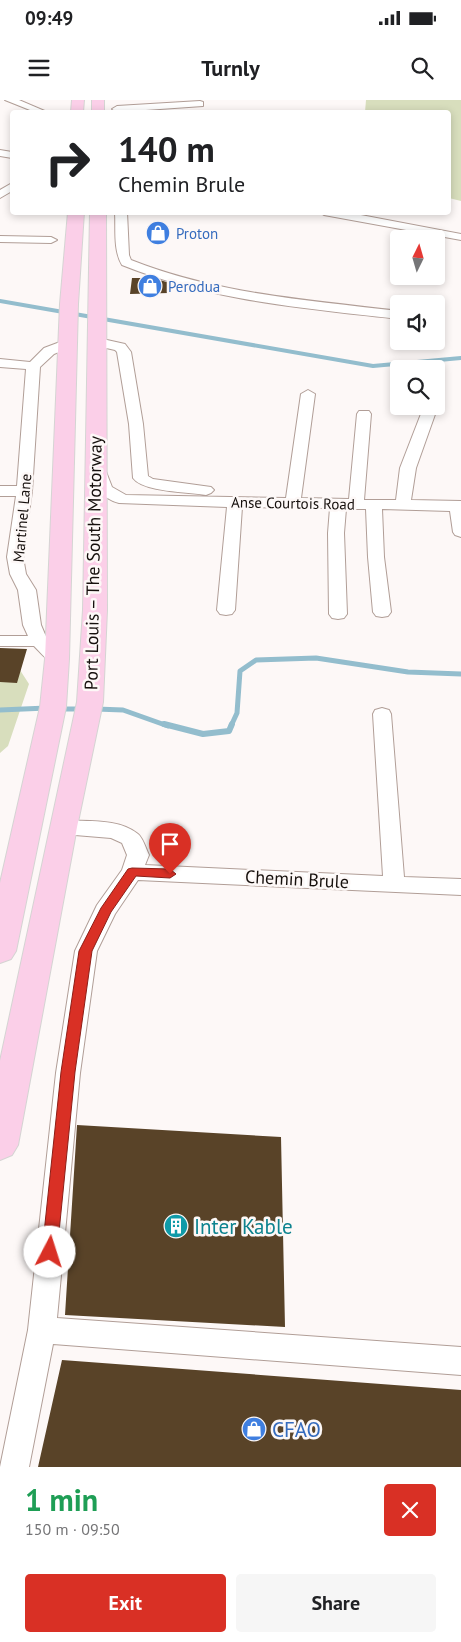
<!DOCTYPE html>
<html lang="en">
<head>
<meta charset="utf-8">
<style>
	:root { --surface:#fff; --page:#f6f6f6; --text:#202124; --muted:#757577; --accent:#d93025 }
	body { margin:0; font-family:"PT Sans",sans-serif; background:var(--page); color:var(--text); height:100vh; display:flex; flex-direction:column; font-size:19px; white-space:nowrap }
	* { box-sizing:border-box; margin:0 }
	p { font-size:16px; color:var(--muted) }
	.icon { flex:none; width:28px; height:28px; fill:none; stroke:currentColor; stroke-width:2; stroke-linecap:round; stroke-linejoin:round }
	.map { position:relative; height:1367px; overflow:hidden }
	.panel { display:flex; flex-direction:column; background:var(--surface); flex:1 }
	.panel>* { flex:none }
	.banner { position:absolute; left:10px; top:10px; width:441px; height:105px; border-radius:5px; box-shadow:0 2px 8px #0003; background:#fff; color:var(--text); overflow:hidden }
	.needle { width:32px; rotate:5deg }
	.buttons { position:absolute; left:390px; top:130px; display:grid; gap:10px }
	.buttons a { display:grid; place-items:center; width:55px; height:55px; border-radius:5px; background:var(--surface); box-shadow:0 2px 8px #0003; font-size:25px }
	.pin { position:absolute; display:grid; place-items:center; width:42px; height:42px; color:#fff; margin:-51px -21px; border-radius:50% 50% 50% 0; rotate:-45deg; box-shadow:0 0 5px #0007 }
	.pin .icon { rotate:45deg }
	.me { position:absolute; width:55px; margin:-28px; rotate:5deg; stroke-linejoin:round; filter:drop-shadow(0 0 4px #0008) }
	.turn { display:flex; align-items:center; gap:18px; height:105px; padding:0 25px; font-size:22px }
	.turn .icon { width:65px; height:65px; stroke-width:2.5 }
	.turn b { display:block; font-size:35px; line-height:42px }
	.round { display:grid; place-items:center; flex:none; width:52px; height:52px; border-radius:5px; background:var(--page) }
	.summary { display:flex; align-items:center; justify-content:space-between; height:85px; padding:0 25px }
	h1 { font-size:30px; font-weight:800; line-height:38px; color:#1e9e55 }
	.cta { display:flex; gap:10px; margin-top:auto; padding:10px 25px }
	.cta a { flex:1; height:58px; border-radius:5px; background:var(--accent); color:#fff; font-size:20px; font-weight:800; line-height:58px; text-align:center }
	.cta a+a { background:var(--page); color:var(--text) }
	.status { display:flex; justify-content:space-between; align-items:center; height:35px; padding:0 25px; background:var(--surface); direction:ltr }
	.status svg { height:14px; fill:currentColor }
	header { display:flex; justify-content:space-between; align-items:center; height:65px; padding:0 25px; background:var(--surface); font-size:22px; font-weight:800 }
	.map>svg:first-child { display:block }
	.green { fill:#d8debd }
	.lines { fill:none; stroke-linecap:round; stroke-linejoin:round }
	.stream-far2 { stroke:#93bdcd; stroke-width:4 }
	.stream-far1 { stroke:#93bdcd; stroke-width:5 }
	.stream { stroke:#93bdcd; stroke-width:6 }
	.building { fill:#594328 }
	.minor-casing { stroke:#b19e97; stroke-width:2 }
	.trunk-casing { stroke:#d5d4d3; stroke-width:2 }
	.minor { fill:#fff; fill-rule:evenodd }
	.trunk { fill:#fbcfe8; fill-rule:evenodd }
	.route { fill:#d93025; stroke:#8d1f18 }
	.labels { text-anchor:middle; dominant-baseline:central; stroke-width:5; stroke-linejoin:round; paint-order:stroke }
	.far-shop-label { font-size:15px; fill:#366cbe; stroke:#fdf8f7; text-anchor:start }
	.far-street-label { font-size:15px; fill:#16100d; stroke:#fdf8f7 }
	.street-label { font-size:18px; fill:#16100d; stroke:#fdf8f7 }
	.near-culture-label { font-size:21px; fill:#0d838f; stroke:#fdf8f7; text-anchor:start }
	.near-shop-label { font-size:21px; fill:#366cbe; stroke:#fdf8f7; text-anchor:start }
</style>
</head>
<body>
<div class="status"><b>09:49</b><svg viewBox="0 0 49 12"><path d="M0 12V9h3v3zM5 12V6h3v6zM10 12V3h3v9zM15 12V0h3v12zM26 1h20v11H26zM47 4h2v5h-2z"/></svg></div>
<header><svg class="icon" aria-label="menu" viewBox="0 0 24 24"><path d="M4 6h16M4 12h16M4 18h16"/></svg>Turnly<svg class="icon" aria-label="search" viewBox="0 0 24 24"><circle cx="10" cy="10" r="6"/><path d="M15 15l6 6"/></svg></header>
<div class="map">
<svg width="461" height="1367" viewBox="0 0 461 1367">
	<rect width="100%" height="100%" fill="#fdf8f7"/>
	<path class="green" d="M 366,0 L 461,0 L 461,101 L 449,98 L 449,12 L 365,12 Z
		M 0,566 L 18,567 L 29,584 L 8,646 L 0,653 Z"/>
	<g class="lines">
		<path class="stream-far2" d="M 0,201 L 373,266 L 461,258"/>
		<path class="stream-far1" d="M 59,609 L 82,609
			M 96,609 L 123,610 L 168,626
			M 0,610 L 47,608
			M 231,626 L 237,613 L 240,571 L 256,560 L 316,558 L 408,572 L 461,574"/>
		<path class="stream" d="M 164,624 L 203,634 L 229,631 L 232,624"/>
	</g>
	<path class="building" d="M 132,178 L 153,178 L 170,183 L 169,193 L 130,194 Z
		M 0,548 L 27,549 L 17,583 L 0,582 Z
		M 77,1025 L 281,1037 L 285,1227 L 65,1215 Z
		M 62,1260 L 461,1290 L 461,1367 L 38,1367 Z"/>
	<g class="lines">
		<g class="minor-casing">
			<path id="minor" d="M 5,0 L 19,0 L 47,12 L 35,12 Z
				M 200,1 L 203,2 L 203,6 L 117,12 L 112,9 L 117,6 Z
				M 0,50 L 12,52 L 12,58 L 0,56 Z
				M 12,83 L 12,91 L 0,98 L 0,90 Z
				M 115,112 L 127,112 L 129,155 L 131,160 C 217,194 308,200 399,211 L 399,219 C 304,208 211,201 122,165 C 113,150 116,129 115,112 Z
				M 319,112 L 345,112 L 461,134 L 461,140 L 324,115 Z
				M 0,136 L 51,137 L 57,140 L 51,143 L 0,142 Z
				M 98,238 L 125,244 L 131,252 L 143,324 L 148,376 L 153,379 L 211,387 L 214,390 L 211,393 L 206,395 C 188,392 143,392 133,378 L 129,324 L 117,252 L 115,250 L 93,245 L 91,242 L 93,239 Z
				M 68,239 L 75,243 L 73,246 L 54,254 L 40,267 L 32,391 L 23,457 L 26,474 L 36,490 L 41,525 L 47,539 L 66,559 L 63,563 C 50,566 43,555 34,546 L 0,546 L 0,536 L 28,536 L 23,525 L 18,490 L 10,474 L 7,457 L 16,396 L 0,396 L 0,386 L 17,386 L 26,269 L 0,267 L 0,259 L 30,262 L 44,248 Z
				M 308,290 L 315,294 L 301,398 L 349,399 L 357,314 L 359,311 L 369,311 L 371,314 L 364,400 L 396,400 L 400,368 L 424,306 L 436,306 L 436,303 L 438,306 L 416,368 L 411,400 L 461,401 L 461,437 L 455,435 L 453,432 L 450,411 L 382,409 L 384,457 L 391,512 L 388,516 L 382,517 L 376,516 L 373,512 L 368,457 L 366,409 L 346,409 L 344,433 L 347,514 L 344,518 L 338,519 L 332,518 L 329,514 L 328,433 L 330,408 L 242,407 L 235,510 L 232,514 L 226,515 L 220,514 L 217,510 L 227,407 L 119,403 C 100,398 95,385 90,367 L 93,364 L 103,364 L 112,387 L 126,395 L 286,398 L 301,294 Z
				M 382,608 L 389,610 L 391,614 L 404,777 L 461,779 L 461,795 L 138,780 L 115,814 L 97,851 L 80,973 L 57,1218 L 461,1247 L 461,1275 L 53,1244 L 29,1367 L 0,1367 L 28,1230 L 56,973 L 75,851 L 97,805 L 122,770 L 127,755 L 122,743 L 111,738 L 63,734 L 56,732 L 53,727 L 56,722 L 63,720 C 86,722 119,718 138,734 C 143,738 146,749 149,755 L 145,765 L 383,776 L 373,614 L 375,610 Z"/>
		</g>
		<g class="trunk-casing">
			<path id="trunk" d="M 72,0 L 84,0 L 83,12 L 71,12 Z
				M 92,0 L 104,0 L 104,12 L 92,12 Z
				M 68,112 L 84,112 L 78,204 L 69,559 L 66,607 L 16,851 L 11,859 L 0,863 L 0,783 L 40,607 L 45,559 L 60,204 Z
				M 90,112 L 106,112 L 107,510 L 103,602 L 77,727 L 18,1045 L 12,1055 L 0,1060 L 0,961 L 77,602 L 83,510 Z"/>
		</g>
		<use href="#minor" class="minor"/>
		<use href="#trunk" class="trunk"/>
	</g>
	<path class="route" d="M 132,768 L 170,769 L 176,774 L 170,778 L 136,776 L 111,812 L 92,851 L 75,972 L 57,1152 L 55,1157 L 50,1159 L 44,1157 L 42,1152 L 61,972 L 79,851 L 101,808 L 128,769 Z"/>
	<defs>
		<g id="shop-disc" transform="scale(1.25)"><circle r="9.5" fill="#3f7fe0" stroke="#fdf8f7"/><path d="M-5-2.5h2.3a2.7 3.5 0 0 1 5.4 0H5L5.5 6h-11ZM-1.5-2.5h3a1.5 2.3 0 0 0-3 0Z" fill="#fff"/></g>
		<g id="building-disc" transform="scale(1.25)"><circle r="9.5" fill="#0f9aa8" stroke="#fdf8f7"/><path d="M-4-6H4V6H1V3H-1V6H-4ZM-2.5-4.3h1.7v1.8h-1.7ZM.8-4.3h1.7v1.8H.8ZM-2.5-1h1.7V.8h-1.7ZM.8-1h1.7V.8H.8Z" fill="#fff"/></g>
	</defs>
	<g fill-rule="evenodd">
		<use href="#shop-disc" x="158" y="133"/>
		<use href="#shop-disc" x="150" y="186"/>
		<use href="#building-disc" x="176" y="1126"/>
		<use href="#shop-disc" x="254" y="1329"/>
	</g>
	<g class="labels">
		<g class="far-shop-label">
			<text x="176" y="133">Proton</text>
			<text x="168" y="186">Perodua</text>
		</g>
		<g class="far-street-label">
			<text transform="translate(293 403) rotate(1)">Anse Courtois Road</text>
			<text transform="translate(22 418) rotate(-85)">Martinel Lane</text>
		</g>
		<g class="street-label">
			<text transform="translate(93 463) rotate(-89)">Port Louis – The South Motorway</text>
			<text transform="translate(297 779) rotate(3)">Chemin Brule</text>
		</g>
		<g class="near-culture-label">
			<text x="194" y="1126">Inter Kable</text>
		</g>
		<g class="near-shop-label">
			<text x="272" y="1329">CFAO</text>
		</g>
	</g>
</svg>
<div class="buttons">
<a><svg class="needle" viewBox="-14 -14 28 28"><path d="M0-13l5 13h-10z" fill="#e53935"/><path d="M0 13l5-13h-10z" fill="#757577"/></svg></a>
<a><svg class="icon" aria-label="sound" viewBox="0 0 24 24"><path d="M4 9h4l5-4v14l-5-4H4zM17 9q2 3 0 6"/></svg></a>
<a><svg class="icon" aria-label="search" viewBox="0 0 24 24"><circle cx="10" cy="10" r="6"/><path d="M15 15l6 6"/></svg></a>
</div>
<div class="pin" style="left:170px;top:774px;background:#d93025"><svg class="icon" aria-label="arrive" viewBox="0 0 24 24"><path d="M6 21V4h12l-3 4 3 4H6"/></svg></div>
<svg class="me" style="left:50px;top:1152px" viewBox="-20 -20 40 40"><circle r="19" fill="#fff"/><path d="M0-13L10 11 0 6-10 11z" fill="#d93025"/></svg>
<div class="banner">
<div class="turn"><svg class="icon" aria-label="right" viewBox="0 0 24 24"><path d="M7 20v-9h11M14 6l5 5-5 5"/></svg><div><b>140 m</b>Chemin Brule</div></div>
</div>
</div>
<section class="panel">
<div class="summary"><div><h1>1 min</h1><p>150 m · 09:50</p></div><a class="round" style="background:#d93025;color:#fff"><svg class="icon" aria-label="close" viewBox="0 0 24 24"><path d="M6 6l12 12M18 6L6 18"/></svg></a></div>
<div class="cta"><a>Exit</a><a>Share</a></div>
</section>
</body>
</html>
